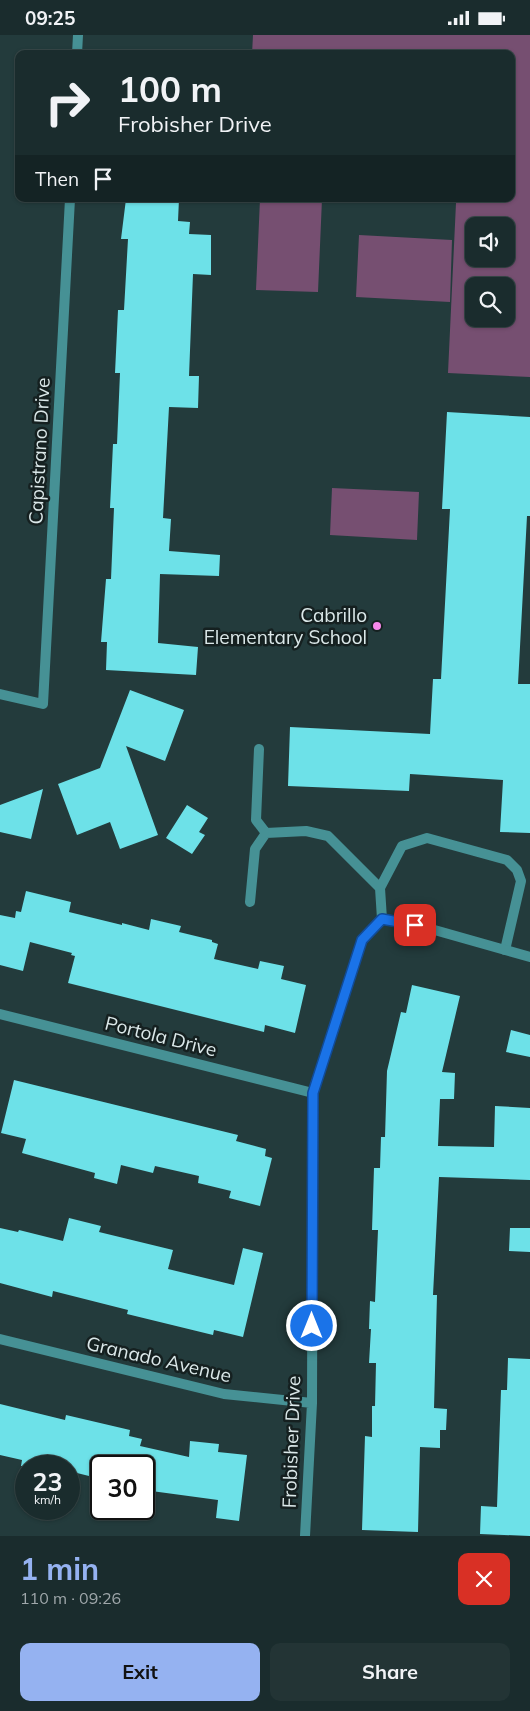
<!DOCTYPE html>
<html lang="en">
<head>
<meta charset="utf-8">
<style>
	:root { --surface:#1a2c2d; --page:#233435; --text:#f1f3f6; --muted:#9fa7aa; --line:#384849; --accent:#95b2f1 }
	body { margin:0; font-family:Mulish,sans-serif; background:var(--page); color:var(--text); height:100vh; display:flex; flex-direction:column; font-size:19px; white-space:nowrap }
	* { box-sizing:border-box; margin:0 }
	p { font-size:16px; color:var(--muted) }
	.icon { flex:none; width:28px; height:28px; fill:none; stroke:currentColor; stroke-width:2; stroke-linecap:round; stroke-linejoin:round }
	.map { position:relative; height:1501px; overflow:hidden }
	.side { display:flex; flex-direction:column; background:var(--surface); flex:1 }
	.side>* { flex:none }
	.hud { position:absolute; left:15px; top:15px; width:500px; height:152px; border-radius:10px; box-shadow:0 1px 4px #0004,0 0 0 1px var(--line); background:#1a2c2d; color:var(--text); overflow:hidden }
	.fabs { position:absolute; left:465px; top:182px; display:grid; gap:10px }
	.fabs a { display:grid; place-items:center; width:50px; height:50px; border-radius:10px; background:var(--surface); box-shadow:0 1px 4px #0004,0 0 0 1px var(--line); font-size:25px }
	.speed { position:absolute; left:15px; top:1420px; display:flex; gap:10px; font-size:25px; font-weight:700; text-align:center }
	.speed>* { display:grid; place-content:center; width:65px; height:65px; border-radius:50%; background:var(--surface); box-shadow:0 1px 4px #0004,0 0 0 1px var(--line); line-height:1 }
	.speed small { font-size:12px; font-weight:400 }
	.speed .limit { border:2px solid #111; border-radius:8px; background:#fff; color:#111 }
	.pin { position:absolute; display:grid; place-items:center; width:42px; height:42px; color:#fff; margin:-21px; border-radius:10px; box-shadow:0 2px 8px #0006 }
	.me { position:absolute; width:55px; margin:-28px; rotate:0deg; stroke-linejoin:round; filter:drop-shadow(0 0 4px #0008) }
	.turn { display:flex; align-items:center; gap:18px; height:105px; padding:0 20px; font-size:22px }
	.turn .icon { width:65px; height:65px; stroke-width:2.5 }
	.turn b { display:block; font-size:35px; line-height:42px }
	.then { display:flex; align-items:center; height:48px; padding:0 20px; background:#0003; gap:10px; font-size:19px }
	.round { display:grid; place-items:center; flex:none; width:52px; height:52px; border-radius:10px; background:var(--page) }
	.overview { display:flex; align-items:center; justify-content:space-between; height:85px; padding:0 20px }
	h1 { font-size:30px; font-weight:700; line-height:38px; color:var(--accent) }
	.primary-button { display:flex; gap:10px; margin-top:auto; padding:10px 20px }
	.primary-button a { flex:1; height:58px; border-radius:10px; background:var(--accent); color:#111; font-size:20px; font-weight:700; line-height:58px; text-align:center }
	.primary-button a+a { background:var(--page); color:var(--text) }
	.status { display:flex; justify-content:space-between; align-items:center; height:35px; padding:0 25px; background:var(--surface); direction:ltr }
	.status svg { height:14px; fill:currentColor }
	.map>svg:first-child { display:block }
	.green { fill:#764f71; fill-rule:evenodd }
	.building { fill:#6de1e8 }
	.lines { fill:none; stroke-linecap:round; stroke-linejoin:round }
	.lane { stroke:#469195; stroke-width:10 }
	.street { stroke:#469195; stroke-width:10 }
	.route-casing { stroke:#114b97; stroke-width:12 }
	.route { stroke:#1a73e8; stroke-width:9 }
	.poi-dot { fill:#f788eb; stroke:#152020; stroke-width:2 }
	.labels { text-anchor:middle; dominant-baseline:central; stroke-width:5; stroke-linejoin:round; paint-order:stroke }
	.street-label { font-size:19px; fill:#dbe8e9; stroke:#152020 }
	.poi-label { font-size:19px; fill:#dbe8e9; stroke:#152020; text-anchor:end }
</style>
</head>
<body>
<div class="status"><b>09:25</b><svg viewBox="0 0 49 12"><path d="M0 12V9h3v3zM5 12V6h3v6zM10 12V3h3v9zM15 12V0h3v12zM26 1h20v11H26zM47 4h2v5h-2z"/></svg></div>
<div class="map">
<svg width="530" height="1501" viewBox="0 0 530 1501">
	<rect width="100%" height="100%" fill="#233b3c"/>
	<path class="green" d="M 253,0 L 530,0 L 530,342 L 448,338 L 456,168 L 329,164 L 511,164 L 511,19 L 252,19 ZM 474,191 L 506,191 L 506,224 L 474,224 ZM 474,251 L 506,251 L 506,284 L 474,284 Z
		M 260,164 L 322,164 L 318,257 L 256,255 Z
		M 359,200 L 452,205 L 450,267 L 356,262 Z
		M 332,453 L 419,457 L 417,505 L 330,500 Z"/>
	<path class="building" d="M 126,164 L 179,164 L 178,186 L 190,187 L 189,199 L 211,200 L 211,240 L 193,239 L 189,341 L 199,341 L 198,373 L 169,372 L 163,483 L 171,484 L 169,516 L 220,520 L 219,541 L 160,539 L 158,608 L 198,612 L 196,640 L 106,635 L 107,607 L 101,607 L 106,544 L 111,544 L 114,473 L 110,473 L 113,409 L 117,409 L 120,338 L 115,338 L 118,275 L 124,275 L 128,204 L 121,204 Z
		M 447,377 L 530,382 L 530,481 L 527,481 L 518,649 L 530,649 L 530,798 L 500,797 L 503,745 L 410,739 L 409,756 L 288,751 L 290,692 L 430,699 L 433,644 L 441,644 L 450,474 L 442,474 Z
		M 130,655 L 184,675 L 165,726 L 126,711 L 158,800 L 120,814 L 110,787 L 77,800 L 58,749 L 100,733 Z
		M 43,754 L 31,804 L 0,797 L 0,770 Z
		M 187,770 L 208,783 L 199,797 L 205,800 L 192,819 L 166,803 Z
		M 26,856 L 71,867 L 69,877 L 122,890 L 122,888 L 149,895 L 151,884 L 181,891 L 179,897 L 212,905 L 212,907 L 218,909 L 214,924 L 258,934 L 260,926 L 284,931 L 281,944 L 306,950 L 295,998 L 265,990 L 264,997 L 68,948 L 75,921 L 71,920 L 72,918 L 30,907 L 23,936 L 0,930 L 0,880 L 15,883 L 16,876 L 21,877 Z
		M 412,950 L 460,961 L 442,1037 L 455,1038 L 454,1064 L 440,1064 L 438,1111 L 494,1112 L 495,1071 L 530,1073 L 530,1145 L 439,1142 L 433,1260 L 437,1260 L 434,1373 L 447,1374 L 446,1395 L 440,1395 L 440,1413 L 420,1412 L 418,1497 L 362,1495 L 365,1401 L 372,1402 L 372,1371 L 375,1371 L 376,1328 L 369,1328 L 371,1294 L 369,1294 L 370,1266 L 375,1267 L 378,1195 L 372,1195 L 374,1133 L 380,1133 L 381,1102 L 385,1102 L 387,1036 L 401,977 L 406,978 Z
		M 511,995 L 530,1000 L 530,1022 L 506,1017 Z
		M 14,1045 L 238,1100 L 236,1106 L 266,1114 L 265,1121 L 272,1123 L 260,1171 L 229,1163 L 231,1156 L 198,1148 L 199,1141 L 155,1131 L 153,1138 L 121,1130 L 117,1149 L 94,1143 L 95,1138 L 22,1118 L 26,1104 L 1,1098 Z
		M 69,1183 L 101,1191 L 99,1197 L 173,1215 L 168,1234 L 234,1250 L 243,1213 L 263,1218 L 243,1302 L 214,1295 L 213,1300 L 127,1279 L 128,1275 L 53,1256 L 52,1262 L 0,1248 L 0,1193 L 18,1197 L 19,1195 L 63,1206 Z
		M 510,1193 L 530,1193 L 530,1217 L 509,1216 Z
		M 508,1323 L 530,1324 L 530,1501 L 480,1499 L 481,1471 L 497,1472 L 501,1355 L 507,1355 Z
		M 0,1369 L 65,1385 L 66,1380 L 130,1395 L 129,1401 L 142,1404 L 140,1411 L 189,1422 L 190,1406 L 219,1409 L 218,1417 L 247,1420 L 239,1486 L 216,1483 L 218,1465 L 144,1455 L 144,1431 L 101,1431 L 101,1444 L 69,1436 L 69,1431 L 21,1431 L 22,1425 L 0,1420 Z"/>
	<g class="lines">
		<path class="lane" d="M 259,714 L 256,785 L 266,798
			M 250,867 L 255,814 L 266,798 L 306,796 L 328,801 L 380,853
			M 382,884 L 380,853 L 402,811 L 427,803 L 507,825 L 517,835 L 521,846 L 505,915"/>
		<path class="street" d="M 77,19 L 78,0
			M 0,659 L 43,669 L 70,164
			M 0,979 L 313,1058
			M 0,1304 L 224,1359 L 312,1368
			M 305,1501 L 312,1368 L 313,1058 L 362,905 L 382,884 L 431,894 L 530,922"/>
	</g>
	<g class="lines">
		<g class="route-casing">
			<path id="route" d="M 312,1291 L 313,1058 L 362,905 L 382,884 L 415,890"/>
		</g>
		<use href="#route" class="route"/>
	</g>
	<circle class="poi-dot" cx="377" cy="591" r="5"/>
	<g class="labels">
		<g class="street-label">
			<text transform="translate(39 416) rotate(-87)">Capistrano Drive</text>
			<text transform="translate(161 1001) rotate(14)">Portola Drive</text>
			<text transform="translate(159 1324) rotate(13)">Granado Avenue</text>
			<text transform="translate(291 1407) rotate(-88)">Frobisher Drive</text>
		</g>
		<g class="poi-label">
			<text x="367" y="580">Cabrillo<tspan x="367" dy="22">Elementary School</tspan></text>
		</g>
	</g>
</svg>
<div class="fabs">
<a><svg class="icon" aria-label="sound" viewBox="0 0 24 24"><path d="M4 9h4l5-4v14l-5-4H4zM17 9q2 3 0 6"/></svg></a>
<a><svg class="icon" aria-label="search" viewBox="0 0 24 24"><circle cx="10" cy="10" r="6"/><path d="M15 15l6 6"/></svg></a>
</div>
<div class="speed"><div>23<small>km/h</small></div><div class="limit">30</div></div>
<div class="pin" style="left:415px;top:890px;background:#d93025"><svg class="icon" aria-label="arrive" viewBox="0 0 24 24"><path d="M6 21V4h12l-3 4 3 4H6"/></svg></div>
<svg class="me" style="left:312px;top:1291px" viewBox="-20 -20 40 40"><circle r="17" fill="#1a73e8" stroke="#fff" stroke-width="3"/><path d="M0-11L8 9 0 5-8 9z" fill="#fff"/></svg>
<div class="hud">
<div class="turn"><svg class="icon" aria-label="right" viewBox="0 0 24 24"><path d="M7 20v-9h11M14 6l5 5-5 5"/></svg><div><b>100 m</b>Frobisher Drive</div></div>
<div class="then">Then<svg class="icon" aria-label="arrive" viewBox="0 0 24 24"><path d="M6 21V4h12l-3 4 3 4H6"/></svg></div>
</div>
</div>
<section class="side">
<div class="overview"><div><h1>1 min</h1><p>110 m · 09:26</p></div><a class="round" style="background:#d93025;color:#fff"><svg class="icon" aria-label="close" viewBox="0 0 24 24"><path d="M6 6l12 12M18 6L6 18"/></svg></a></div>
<div class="primary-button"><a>Exit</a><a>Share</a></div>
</section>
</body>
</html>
